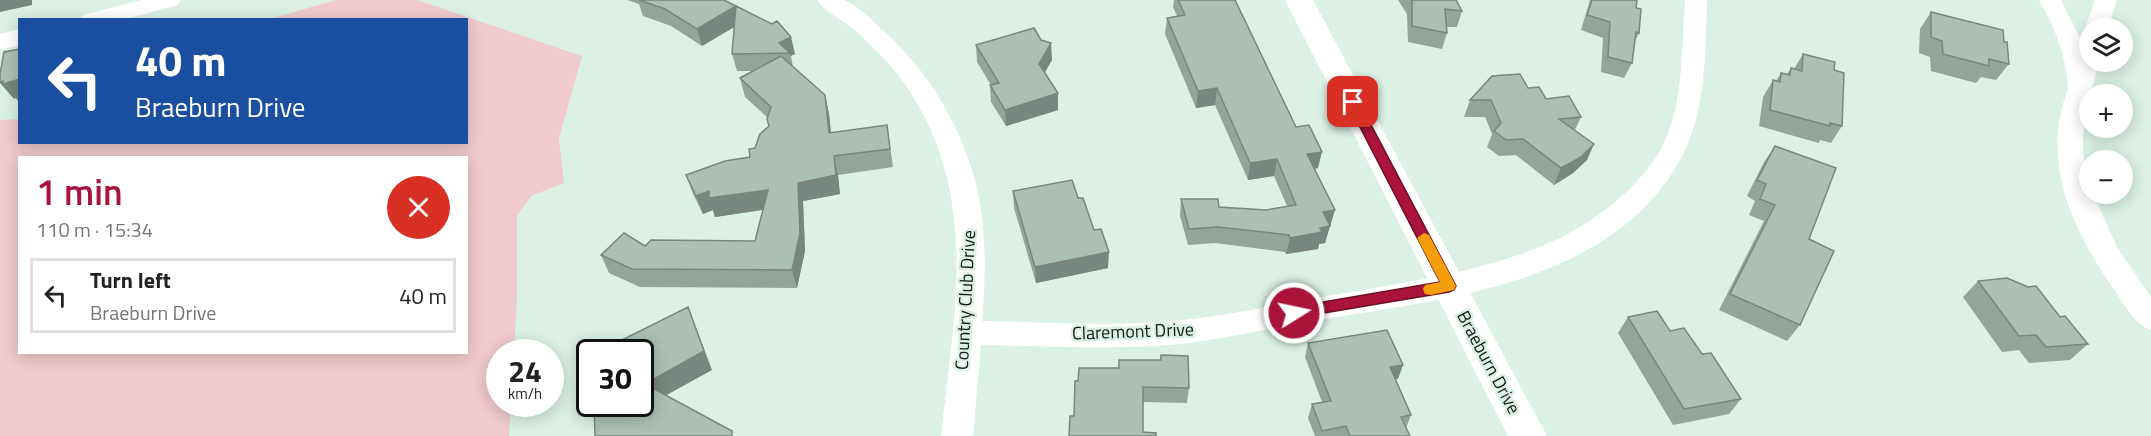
<!DOCTYPE html>
<html lang="en">
<head>
<meta charset="utf-8">
<style>
	:root { --surface:#fff; --page:#f2f2f2; --text:#222; --muted:#767676; --line:#e0e0e0; --accent:#aa143b }
	body { margin:0; font-family:"Titillium Web",sans-serif; background:var(--page); color:var(--text); height:100vh; display:flex; flex-direction:column; font-size:22px; white-space:nowrap }
	* { box-sizing:border-box; margin:0 }
	p { font-size:20px; color:var(--muted) }
	.icon { flex:none; width:33px; height:33px; fill:none; stroke:currentColor; stroke-width:2; stroke-linecap:round; stroke-linejoin:round }
	.map { position:relative; flex:1; overflow:hidden }
	.side { position:absolute; left:18px; top:156px; width:450px; height:198px; display:flex; flex-direction:column; background:var(--surface); border-radius:0px; box-shadow:0 3px 15px #0003 }
	.side>* { flex:none }
	.top-card { position:absolute; left:18px; top:18px; width:450px; height:126px; border-radius:0px; box-shadow:0 3px 15px #0003; background:#1a4fa0; color:#fff; overflow:hidden }
	.controls { position:absolute; left:2079px; top:18px; display:grid; gap:12px }
	.controls a { display:grid; place-items:center; width:54px; height:54px; border-radius:50%; background:var(--surface); box-shadow:0 3px 15px #0003; font-size:30px }
	.speed { position:absolute; left:486px; top:339px; display:flex; gap:12px; font-size:30px; font-weight:700; text-align:center }
	.speed>* { display:grid; place-content:center; width:78px; height:78px; border-radius:50%; background:var(--surface); box-shadow:0 3px 15px #0003; line-height:1 }
	.speed small { font-size:15px; font-weight:400 }
	.speed .limit { border:3px solid #111; border-radius:9px; background:#fff; color:#111 }
	.pin { position:absolute; display:grid; place-items:center; width:51px; height:51px; color:#fff; margin:-26px; border-radius:12px; box-shadow:0 3px 9px #0006 }
	.me { position:absolute; width:66px; margin:-33px; rotate:80deg; stroke-linejoin:round; filter:drop-shadow(0 0 4px #0008) }
	.turn { display:flex; align-items:center; gap:21px; height:126px; padding:0 18px; font-size:27px }
	.turn .icon { width:78px; height:78px; stroke-width:2.5 }
	.turn b { display:block; font-size:42px; line-height:51px }
	.round { display:grid; place-items:center; flex:none; width:63px; height:63px; border-radius:32px; background:var(--page) }
	.summary { display:flex; align-items:center; justify-content:space-between; height:102px; padding:0 18px }
	h1 { font-size:36px; font-weight:600; line-height:45px; color:var(--accent) }
	ul { padding:0; list-style:none }
	li { display:flex; align-items:center; gap:18px; height:75px; margin:0 12px 9px; padding:0 6px; border:3px solid var(--line); border-radius:0px }
	li div { flex:1 }
	li b { display:block; font-size:22px }
	li em { font-style:normal }
	.map>svg:first-child { display:block }
	.green { fill:#f0cacc; fill-rule:evenodd }
	.lines { fill:none; stroke-linecap:round; stroke-linejoin:round }
	.minor { fill:#fff; fill-rule:evenodd }
	.tertiary { fill:#fff; fill-rule:evenodd }
	.wall { fill:#92a59b }
	.shaded-wall { fill:#77867e }
	.building { fill:#aac0b4; stroke:#77867e; stroke-width:1.5 }
	.route { fill:#aa143b; stroke:#6e0d26; stroke-width:1.5 }
	.slow { fill:#f59e0b }
	.labels { text-anchor:middle; dominant-baseline:central; stroke-width:5; stroke-linejoin:round; paint-order:stroke }
	.street-label { font-size:18px; fill:#131b17; stroke:#dbf1e5 }
</style>
</head>
<body>
<div class="map">
<svg width="2151" height="436" viewBox="0 0 2151 436">
	<rect width="100%" height="100%" fill="#dbf1e5"/>
	<path class="green" d="M 336,0 L 417,0 L 582,56 L 559,138 L 564,183 L 531,196 L 517,216 L 517,294 L 514,352 L 500,352 L 500,404 L 511,404 L 509,436 L 0,436 L 0,120 L 19,119 L 20,142 L 466,142 L 466,20 L 270,19 ZM 20,158 L 466,158 L 466,352 L 20,352 Z"/>
	<g class="lines">
		<path class="minor" d="M 141,0 L 181,0 L 178,5 L 122,20 L 80,20 L 83,15 Z
			M 817,0 C 824,0 837,0 844,0 C 859,6 875,23 887,34 C 937,80 974,149 982,216 C 986,251 985,286 982,321 C 1049,322 1116,327 1182,320 C 1240,314 1299,300 1357,291 C 1466,272 1585,256 1655,159 C 1685,115 1681,50 1685,0 L 1707,0 C 1705,58 1707,118 1675,169 C 1601,286 1442,299 1318,320 C 1264,329 1210,343 1155,346 C 1097,349 1039,346 981,345 L 973,436 L 941,436 C 954,312 981,195 905,84 C 890,64 871,44 852,28 C 841,19 825,12 817,0 Z
			M 2039,0 L 2061,0 L 2085,48 L 2090,47 L 2090,62 L 2100,62 C 2090,92 2082,120 2083,152 C 2084,166 2090,179 2090,194 L 2093,194 L 2117,247 L 2151,297 L 2151,330 C 2134,324 2125,305 2115,291 C 2088,252 2059,201 2058,153 C 2057,139 2058,125 2061,112 C 2062,104 2068,93 2068,85 C 2065,54 2055,27 2039,0 Z
			M 2095,0 L 2117,0 L 2108,28 L 2090,28 L 2090,34 L 2085,28 Z
			M 20,29 L 20,45 L 0,50 L 0,34 Z"/>
		<path class="tertiary" d="M 1285,0 L 1313,0 L 1547,436 L 1508,436 Z"/>
	</g>
	<path class="wall" d="M 627,0 L 724,0 L 795,54 L 791,56 L 793,67 L 825,95 L 829,114 L 831,133 L 887,125 L 893,167 L 838,175 L 840,194 L 803,201 L 805,251 L 797,288 L 640,287 L 609,273 L 601,255 L 645,246 L 755,241 L 763,210 L 715,217 L 713,210 L 703,214 L 693,194 L 686,175 L 750,157 L 769,126 L 768,118 L 745,97 L 740,78 L 754,71 L 737,71 L 732,54 L 734,27 L 702,46 L 671,26 L 643,16 L 639,4 Z
		M 1174,0 L 1235,0 L 1296,127 L 1318,168 L 1314,169 L 1331,226 L 1329,227 L 1325,243 L 1319,244 L 1318,249 L 1286,254 L 1285,252 L 1215,243 L 1188,245 L 1180,216 L 1181,199 L 1219,207 L 1266,210 L 1287,206 L 1274,176 L 1248,180 L 1215,105 L 1196,108 L 1165,34 L 1167,18 L 1177,16 L 1173,7 Z
		M 1398,0 L 1456,0 L 1462,11 L 1457,27 L 1447,27 L 1447,33 L 1442,49 L 1408,42 L 1407,14 Z
		M 1590,0 L 1637,0 L 1636,8 L 1639,33 L 1634,43 L 1632,63 L 1624,78 L 1601,72 L 1603,38 L 1581,30 Z
		M 1931,12 L 2004,42 L 2009,64 L 1996,80 L 1981,77 L 1976,83 L 1931,71 L 1930,57 L 1919,53 L 1920,29 Z
		M 976,45 L 1052,60 L 1044,72 L 1058,93 L 1058,110 L 1006,126 L 991,102 L 990,85 L 991,85 L 977,62 Z
		M 1803,54 L 1834,70 L 1842,126 L 1831,143 L 1820,140 L 1819,143 L 1759,126 L 1763,97 L 1773,80 L 1776,81 L 1781,73 L 1787,74 L 1791,68 L 1794,69 Z
		M 1528,88 L 1581,117 L 1575,130 L 1587,160 L 1573,173 L 1554,185 L 1516,155 L 1499,156 L 1487,147 L 1492,134 L 1485,117 L 1464,117 L 1470,100 Z
		M 1775,146 L 1809,239 L 1800,325 L 1787,341 L 1719,310 L 1764,221 L 1749,215 L 1755,201 L 1747,196 L 1764,162 Z
		M 1013,191 L 1078,198 L 1108,268 L 1036,283 L 1014,208 Z
		M 1978,281 L 2060,317 L 2088,344 L 2070,360 L 2029,363 L 2019,350 L 2002,352 L 1963,297 Z
		M 1628,317 L 1670,331 L 1702,354 L 1741,399 L 1729,414 L 1673,425 L 1618,333 Z
		M 1308,343 L 1398,379 L 1395,379 L 1411,415 L 1406,428 L 1410,436 L 1315,436 L 1308,418 L 1312,404 L 1322,402 L 1305,357 Z
		M 1161,355 L 1189,388 L 1187,403 L 1143,402 L 1143,432 L 1156,436 L 1074,416 L 1078,381 L 1119,368 L 1160,360 Z"/>
	<path class="shaded-wall" d="M 0,0 L 32,0 L 32,5 L 0,12 Z
		M 736,6 L 741,23 L 702,46 L 697,29 Z
		M 791,37 L 795,54 L 790,56 L 790,53 L 779,43 Z
		M 1051,43 L 1052,60 L 1040,81 L 1039,64 Z
		M 20,79 L 20,100 L 18,101 L 16,98 L 14,99 L 0,83 L 0,82 Z
		M 1217,88 L 1215,105 L 1196,108 L 1198,91 Z
		M 1058,93 L 1058,110 L 1006,126 L 1005,110 Z
		M 825,95 L 829,114 L 833,152 L 829,133 Z
		M 1594,144 L 1587,160 L 1573,173 L 1554,185 L 1561,168 Z
		M 1322,152 L 1318,168 L 1303,171 L 1307,154 Z
		M 834,156 L 838,175 L 840,194 L 803,201 L 805,251 L 797,288 L 792,270 L 798,183 Z
		M 1277,159 L 1274,176 L 1248,180 L 1250,163 Z
		M 768,190 L 773,208 L 715,217 L 713,210 L 703,214 L 696,196 L 709,191 Z
		M 1335,210 L 1325,243 L 1319,244 L 1318,249 L 1286,254 L 1290,238 L 1323,212 Z
		M 1109,252 L 1108,268 L 1036,283 L 1035,267 Z
		M 688,307 L 712,370 L 654,402 L 645,384 Z
		M 1403,365 L 1398,379 L 1385,381 L 1390,367 Z"/>
	<path class="building" d="M 639,0 L 724,0 L 736,6 L 697,29 L 665,9 Z
		M 1178,0 L 1235,0 L 1296,127 L 1309,125 L 1322,152 L 1307,154 L 1335,210 L 1323,212 L 1330,226 L 1320,228 L 1322,232 L 1290,238 L 1289,235 L 1218,227 L 1189,229 L 1181,199 L 1218,199 L 1219,207 L 1266,210 L 1296,205 L 1277,159 L 1250,163 L 1217,88 L 1198,91 L 1167,18 L 1185,15 Z
		M 1412,0 L 1456,0 L 1462,11 L 1445,9 L 1447,33 L 1412,26 Z
		M 1592,0 L 1637,0 L 1636,8 L 1641,9 L 1639,33 L 1636,32 L 1632,63 L 1608,57 L 1610,22 L 1587,15 Z
		M 736,6 L 772,24 L 777,21 L 791,37 L 779,43 L 790,53 L 732,54 Z
		M 1931,12 L 2003,30 L 2004,42 L 2007,42 L 2009,64 L 1989,59 L 1989,66 L 1943,54 L 1942,41 L 1931,37 Z
		M 1034,28 L 1041,40 L 1051,43 L 1039,64 L 1058,93 L 1005,110 L 990,85 L 999,83 L 976,45 Z
		M 20,49 L 20,79 L 3,84 L 3,81 L 0,82 L 0,74 L 4,52 Z
		M 1803,54 L 1835,62 L 1834,70 L 1844,73 L 1842,126 L 1830,123 L 1830,126 L 1770,110 L 1773,80 L 1780,82 L 1781,73 L 1790,75 L 1791,68 L 1802,71 Z
		M 781,56 L 825,95 L 829,133 L 887,125 L 890,149 L 834,156 L 836,175 L 798,183 L 800,233 L 792,270 L 632,269 L 601,255 L 624,233 L 645,246 L 651,240 L 755,241 L 768,190 L 709,198 L 709,191 L 696,196 L 686,175 L 725,161 L 750,157 L 749,149 L 755,148 L 760,134 L 769,126 L 767,119 L 771,107 L 740,78 Z
		M 1520,74 L 1528,88 L 1539,87 L 1546,99 L 1569,96 L 1581,117 L 1559,119 L 1594,144 L 1581,157 L 1561,168 L 1523,139 L 1506,140 L 1494,131 L 1501,123 L 1491,100 L 1470,100 L 1492,76 Z
		M 1775,146 L 1836,168 L 1809,239 L 1834,251 L 1800,325 L 1730,294 L 1775,205 L 1760,199 L 1766,184 L 1757,180 Z
		M 1072,180 L 1078,198 L 1083,198 L 1094,230 L 1101,229 L 1109,252 L 1035,267 L 1013,191 Z
		M 2007,278 L 2028,287 L 2036,286 L 2060,317 L 2065,316 L 2088,344 L 2046,347 L 2036,335 L 2019,336 L 1978,281 Z
		M 688,307 L 704,351 L 645,384 L 732,431 L 732,436 L 595,436 L 594,404 L 640,404 L 640,352 L 598,352 Z
		M 1657,311 L 1670,331 L 1684,328 L 1702,354 L 1711,353 L 1741,399 L 1684,409 L 1628,317 Z
		M 1387,330 L 1403,365 L 1390,367 L 1411,415 L 1401,417 L 1410,436 L 1350,436 L 1346,426 L 1322,431 L 1312,404 L 1331,401 L 1308,343 Z
		M 1161,355 L 1188,356 L 1189,388 L 1143,387 L 1143,432 L 1156,433 L 1156,436 L 1069,436 L 1070,416 L 1074,416 L 1075,381 L 1078,381 L 1079,368 L 1119,368 L 1119,360 L 1161,360 Z"/>
	<path class="route" d="M 1353,98 L 1359,102 L 1456,286 L 1454,290 L 1449,292 L 1294,318 L 1288,317 L 1286,313 L 1288,308 L 1294,307 L 1440,282 L 1347,102 Z"/>
	<path class="slow" d="M 1424,233 L 1429,235 L 1454,282 L 1456,286 L 1454,290 L 1431,295 L 1425,294 L 1423,289 L 1425,285 L 1440,282 L 1417,238 Z"/>
	<g class="labels">
		<g class="street-label">
			<text transform="translate(965 300) rotate(-87)">Country Club Drive</text>
			<text transform="translate(1133 331) rotate(-2)">Claremont Drive</text>
			<text transform="translate(1489 362) rotate(62)">Braeburn Drive</text>
		</g>
	</g>
</svg>
<div class="controls">
<a><svg class="icon" aria-label="layers" viewBox="0 0 24 24"><path d="M12 4l9 5-9 5-9-5zM3 14l9 5 9-5"/></svg></a>
<a>+</a>
<a>−</a>
</div>
<div class="speed"><div>24<small>km/h</small></div><div class="limit">30</div></div>
<div class="pin" style="left:1353px;top:102px;background:#d93025"><svg class="icon" aria-label="arrive" viewBox="0 0 24 24"><path d="M6 21V4h12l-3 4 3 4H6"/></svg></div>
<svg class="me" style="left:1294px;top:313px" viewBox="-20 -20 40 40"><circle r="17" fill="#aa143b" stroke="#fff" stroke-width="3"/><path d="M0-11L8 9 0 5-8 9z" fill="#fff"/></svg>
<div class="top-card">
<div class="turn"><svg class="icon" aria-label="left" viewBox="0 0 24 24"><path d="M17 20v-9H6M10 6l-5 5 5 5"/></svg><div><b>40 m</b>Braeburn Drive</div></div>
</div>
<section class="side">
<div class="summary"><div><h1>1 min</h1><p>110 m · 15:34</p></div><a class="round" style="background:#d93025;color:#fff"><svg class="icon" aria-label="close" viewBox="0 0 24 24"><path d="M6 6l12 12M18 6L6 18"/></svg></a></div>
<ul>
<li><svg class="icon" aria-label="left" viewBox="0 0 24 24"><path d="M17 20v-9H6M10 6l-5 5 5 5"/></svg><div><b>Turn left</b><p>Braeburn Drive</p></div><em>40 m</em></li>
</ul>
</section>
</div>
</body>
</html>
